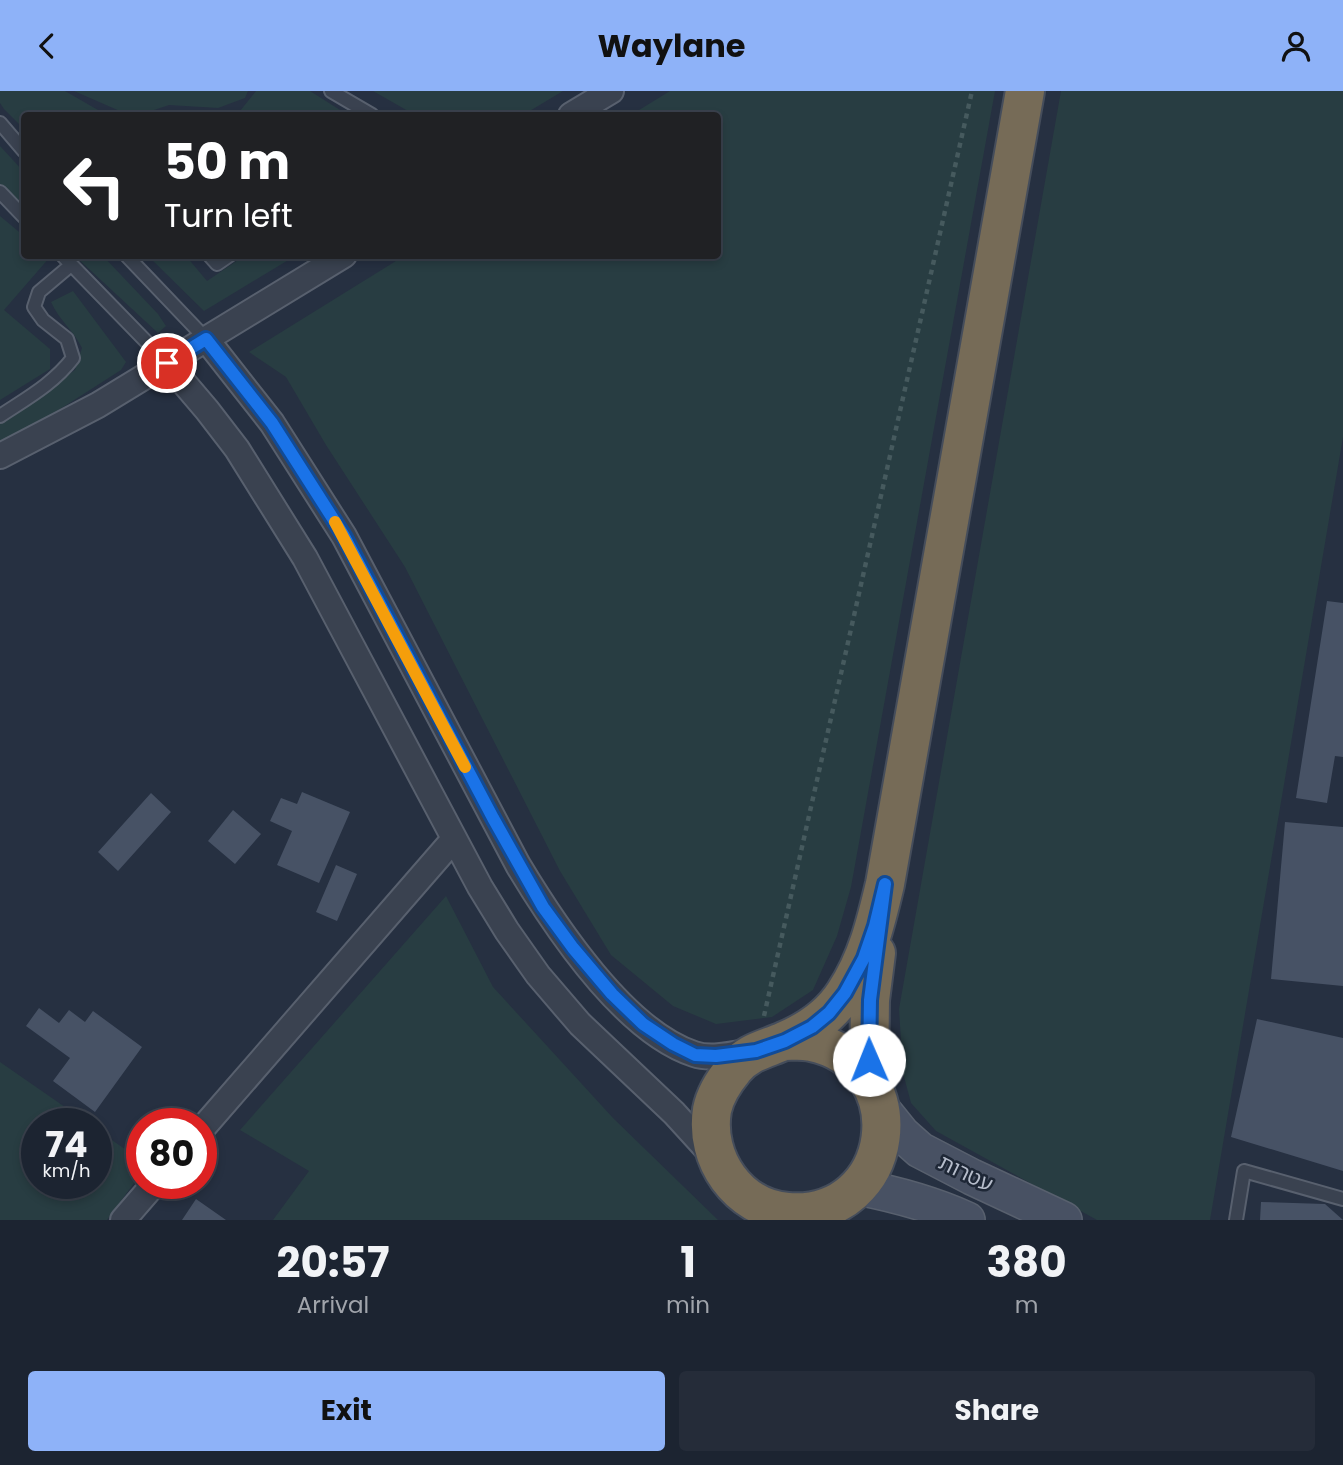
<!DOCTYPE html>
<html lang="en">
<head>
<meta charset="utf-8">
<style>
	:root { --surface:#1c2431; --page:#252c39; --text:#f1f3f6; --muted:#a0a4ab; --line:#3a414d; --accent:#8eb2f8 }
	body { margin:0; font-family:Poppins,"Noto Sans Hebrew",sans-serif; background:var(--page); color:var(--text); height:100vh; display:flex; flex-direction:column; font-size:26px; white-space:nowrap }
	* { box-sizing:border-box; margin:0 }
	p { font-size:23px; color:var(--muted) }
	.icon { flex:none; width:38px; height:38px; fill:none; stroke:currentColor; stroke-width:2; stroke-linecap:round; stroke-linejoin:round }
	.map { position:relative; height:1129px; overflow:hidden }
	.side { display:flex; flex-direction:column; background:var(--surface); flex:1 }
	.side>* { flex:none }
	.hud { position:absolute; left:21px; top:21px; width:700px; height:147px; border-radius:7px; box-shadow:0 4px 10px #0003,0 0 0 2px var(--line); background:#202124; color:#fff; overflow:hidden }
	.speed { position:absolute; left:21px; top:1017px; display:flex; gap:14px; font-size:35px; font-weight:700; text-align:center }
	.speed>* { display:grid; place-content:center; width:91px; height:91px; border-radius:50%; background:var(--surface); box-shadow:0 4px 10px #0003,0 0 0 2px var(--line); line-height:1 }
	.speed small { font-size:18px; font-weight:400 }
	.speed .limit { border:10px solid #d22; background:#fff; color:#111 }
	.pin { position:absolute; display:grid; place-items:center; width:60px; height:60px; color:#fff; margin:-30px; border:4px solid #fff; border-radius:50%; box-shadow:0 2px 7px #0007 }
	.me { position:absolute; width:77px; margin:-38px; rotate:359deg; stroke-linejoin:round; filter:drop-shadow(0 0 5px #0008) }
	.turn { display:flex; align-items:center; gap:24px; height:147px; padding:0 28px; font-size:32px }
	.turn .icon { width:91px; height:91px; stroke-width:2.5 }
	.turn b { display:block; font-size:49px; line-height:60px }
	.eta { display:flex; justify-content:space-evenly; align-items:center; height:119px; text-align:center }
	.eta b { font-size:42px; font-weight:700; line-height:49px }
	.primary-button { display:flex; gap:14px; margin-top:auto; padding:14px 28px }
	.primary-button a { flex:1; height:80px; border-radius:7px; background:var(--accent); color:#111; font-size:28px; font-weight:700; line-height:80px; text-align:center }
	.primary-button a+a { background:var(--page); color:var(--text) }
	header { display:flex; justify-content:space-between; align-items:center; height:91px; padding:0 28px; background:var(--accent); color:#111; font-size:32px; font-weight:700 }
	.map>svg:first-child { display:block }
	.green { fill:#283d42 }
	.building { fill:#475265 }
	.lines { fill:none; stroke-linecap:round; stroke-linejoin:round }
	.lane-casing { stroke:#58606e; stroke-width:16 }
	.street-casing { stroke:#58606e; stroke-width:28 }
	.secondary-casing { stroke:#58606e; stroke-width:38 }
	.highway-casing { stroke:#454d5b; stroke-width:42 }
	.path { stroke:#465a5e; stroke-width:4.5; stroke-dasharray:5 5; stroke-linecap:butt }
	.lane { stroke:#3a4250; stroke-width:12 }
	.street { stroke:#3a4250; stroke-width:24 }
	.secondary { stroke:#485163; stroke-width:35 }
	.highway { stroke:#766b57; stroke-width:38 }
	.route-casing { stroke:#114b97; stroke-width:18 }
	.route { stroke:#1a73e8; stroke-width:12 }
	.slow { stroke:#f59e0b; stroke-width:12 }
	.labels { text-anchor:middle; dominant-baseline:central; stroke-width:5; stroke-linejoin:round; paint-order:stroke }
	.street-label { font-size:21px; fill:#b6bdcb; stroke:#1e2736 }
</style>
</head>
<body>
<header><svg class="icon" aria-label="back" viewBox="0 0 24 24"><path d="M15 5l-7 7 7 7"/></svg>Waylane<svg class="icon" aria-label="person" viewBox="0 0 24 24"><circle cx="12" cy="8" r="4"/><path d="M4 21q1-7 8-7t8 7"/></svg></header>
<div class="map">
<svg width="1343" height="1129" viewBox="0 0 1343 1129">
	<rect width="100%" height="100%" fill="#263041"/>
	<path class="green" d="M 0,0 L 65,0 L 98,19 L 110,24 L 24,24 L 24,38 L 4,18 L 0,12 Z
		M 74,0 L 248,0 L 245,7 L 218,17 L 169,14 L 139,24 L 129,24 Z
		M 256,0 L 310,0 L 348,24 L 219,24 L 240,20 Z
		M 373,0 L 563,0 L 523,24 L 415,24 Z
		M 670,0 L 995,0 L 851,796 L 837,845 L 813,899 L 772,926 L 716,933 L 673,915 L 611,864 L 560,780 L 405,476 L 326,354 L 286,286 L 249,261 L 404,165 L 718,164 L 718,24 L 631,24 Z
		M 1061,0 L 1343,0 L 1343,346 L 1210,1129 L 1097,1129 L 936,1040 L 911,1012 L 903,982 L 899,918 Z
		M 0,55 L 24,81 L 24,117 L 0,94 Z
		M 0,125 L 24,145 L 24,164 L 48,165 L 50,166 L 4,219 L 50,258 L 50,278 L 0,309 Z
		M 75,165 L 103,165 L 158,223 L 166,235 L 158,242 Z
		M 148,165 L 186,165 L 207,190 L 244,165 L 295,165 L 204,220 Z
		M 73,200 L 126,271 L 121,279 L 43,329 L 0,353 L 0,328 L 30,311 L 75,279 L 82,257 C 74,240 59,229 51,211 Z
		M 446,805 L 493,896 L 613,1027 L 718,1129 L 273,1129 L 309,1080 L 240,1039 Z
		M 0,971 L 88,1032 L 37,1032 L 37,1092 L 96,1092 L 96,1038 L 142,1070 L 142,1081 L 107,1129 L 0,1129 Z"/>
	<path class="building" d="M 1327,510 L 1343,512 L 1343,666 L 1335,665 L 1327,712 L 1296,707 Z
		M 302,701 L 350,721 L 319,792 L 277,774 L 292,740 L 270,730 L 281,707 L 297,713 Z
		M 151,702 L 171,721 L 118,780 L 98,761 Z
		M 233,719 L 261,743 L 235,773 L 208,750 Z
		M 1285,731 L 1343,736 L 1343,895 L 1271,888 Z
		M 336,774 L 357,783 L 337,830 L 316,821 Z
		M 39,917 L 59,932 L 69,919 L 85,931 L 93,920 L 142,956 L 95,1021 L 53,990 L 70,967 L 26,935 Z
		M 1257,928 L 1343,947 L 1343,1080 L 1231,1046 Z
		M 196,1108 L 226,1129 L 182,1129 Z
		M 1261,1111 L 1325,1113 L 1343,1129 L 1260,1129 Z"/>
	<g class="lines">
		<g class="lane-casing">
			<path id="lane" d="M 331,0 L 372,24
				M 0,32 L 24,60
				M 0,101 L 24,126
				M 62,164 L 167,272
				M 126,164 L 206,248
				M 209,164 L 217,173 L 230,164
				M 0,325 C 27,307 53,293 73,267 L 67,248 L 43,229 L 34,216 L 39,201 L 71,174
				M 1236,1129 L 1244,1080 L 1343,1108"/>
		</g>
		<g class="street-casing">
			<path id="street" d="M 571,24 L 611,0
				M 206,248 L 272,332 L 344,445 L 518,774 C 554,834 624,940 694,963 C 711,969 734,963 752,960
				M 167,272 L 207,319 L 237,358 L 305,467 L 480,796 L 507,840 L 538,884 L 580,933 L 674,1022 L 715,1067
				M 0,365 L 98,314 L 344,164
				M 201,1039 L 454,748
				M 123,1129 L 155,1092"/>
		</g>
		<g class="secondary-casing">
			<path id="secondary" d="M 881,1017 L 902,1043 L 920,1059 L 972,1086 L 1064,1129
				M 858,1096 C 895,1103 932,1113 967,1129"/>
		</g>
		<g class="highway-casing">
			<path id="highway" d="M 785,950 C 793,950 803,949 811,951 C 918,973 897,1129 788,1121 C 738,1117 704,1068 712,1019 C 715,1004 724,990 734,978 C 747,961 766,958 784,950 C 808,940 831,924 845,902 C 867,869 876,831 885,793 L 1025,0
				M 869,989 L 870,909 L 876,862"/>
		</g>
		<path class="path" d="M 764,925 L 972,0"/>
		<use href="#lane" class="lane"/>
		<use href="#street" class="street"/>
		<use href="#secondary" class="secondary"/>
		<use href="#highway" class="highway"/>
	</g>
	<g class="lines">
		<g class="route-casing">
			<path id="route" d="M 167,272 L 206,248 L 272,332 L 344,445 L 493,727 L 543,816 L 573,857 L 612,903 L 643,933 L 673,953 L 695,964 L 716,965 L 756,960 L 785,950 L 812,936 L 829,922 L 845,902 L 864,867 L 875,835 L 885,793 L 870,909 L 869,969"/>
		</g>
		<use href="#route" class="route"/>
		<path class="slow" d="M 335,431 L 465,676"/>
	</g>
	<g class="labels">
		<g class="street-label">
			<text transform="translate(966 1082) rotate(26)">עטרות</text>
		</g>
	</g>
</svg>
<div class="speed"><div>74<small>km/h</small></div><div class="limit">80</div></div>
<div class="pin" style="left:167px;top:272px;background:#d93025"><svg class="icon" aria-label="arrive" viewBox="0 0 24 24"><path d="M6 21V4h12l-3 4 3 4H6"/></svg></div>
<svg class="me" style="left:869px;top:969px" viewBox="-20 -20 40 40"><circle r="19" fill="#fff"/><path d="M0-13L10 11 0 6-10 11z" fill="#1a73e8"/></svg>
<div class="hud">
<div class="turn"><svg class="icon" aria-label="left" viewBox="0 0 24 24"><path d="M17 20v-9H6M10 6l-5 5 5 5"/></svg><div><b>50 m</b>Turn left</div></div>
</div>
</div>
<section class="side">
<div class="eta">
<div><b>20:57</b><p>Arrival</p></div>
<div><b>1</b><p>min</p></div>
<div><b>380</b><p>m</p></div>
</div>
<div class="primary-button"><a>Exit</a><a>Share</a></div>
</section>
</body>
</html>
